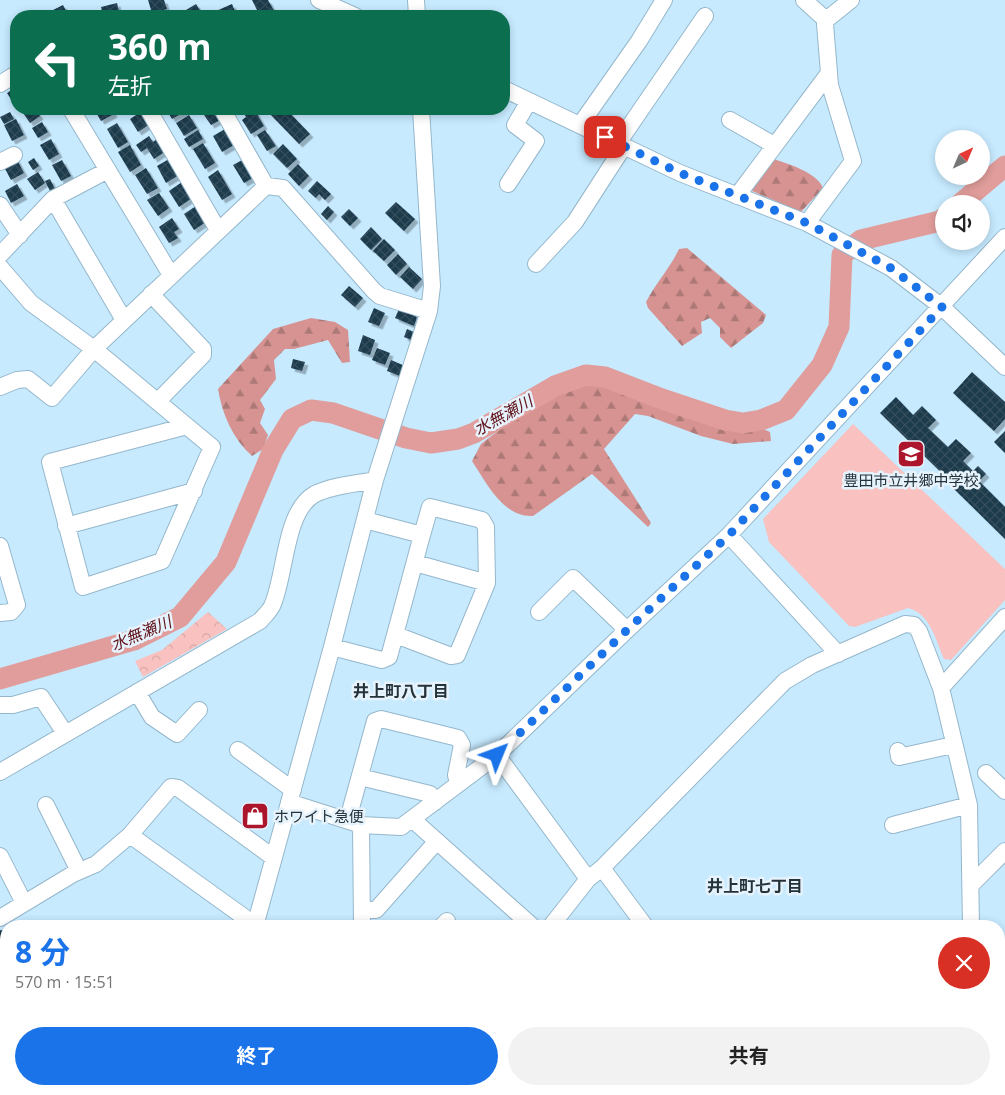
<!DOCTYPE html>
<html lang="ja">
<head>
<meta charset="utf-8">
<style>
	:root { --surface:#fff; --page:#f2f2f2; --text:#222; --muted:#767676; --accent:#1a73e8 }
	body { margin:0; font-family:"Open Sans","Noto Sans JP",sans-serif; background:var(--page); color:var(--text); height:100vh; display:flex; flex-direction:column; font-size:19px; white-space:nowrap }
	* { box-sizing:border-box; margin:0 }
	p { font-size:16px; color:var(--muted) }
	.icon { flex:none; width:28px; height:28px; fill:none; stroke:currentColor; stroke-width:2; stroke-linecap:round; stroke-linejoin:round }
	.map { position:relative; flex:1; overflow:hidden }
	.details { position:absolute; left:0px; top:920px; width:1005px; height:175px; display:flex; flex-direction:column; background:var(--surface); border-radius:20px 20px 0 0; box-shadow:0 2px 8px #0003 }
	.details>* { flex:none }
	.top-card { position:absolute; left:10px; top:10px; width:500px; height:105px; border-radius:20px; box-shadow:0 2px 8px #0003; background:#0b6e4f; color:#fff; overflow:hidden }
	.needle { width:32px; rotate:44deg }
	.fabs { position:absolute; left:935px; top:130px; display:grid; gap:10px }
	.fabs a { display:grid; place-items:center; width:55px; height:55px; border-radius:50%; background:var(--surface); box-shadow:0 2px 8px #0003; font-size:25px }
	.pin { position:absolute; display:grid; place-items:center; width:42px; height:42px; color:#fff; margin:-21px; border-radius:10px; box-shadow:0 2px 8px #0006 }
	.me { position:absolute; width:55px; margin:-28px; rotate:46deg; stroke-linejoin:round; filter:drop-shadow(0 0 4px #0008) }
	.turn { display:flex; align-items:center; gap:18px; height:105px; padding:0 15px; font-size:22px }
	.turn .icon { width:65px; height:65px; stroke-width:2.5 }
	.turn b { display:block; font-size:35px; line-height:42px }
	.round { display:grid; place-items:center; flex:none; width:52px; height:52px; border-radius:26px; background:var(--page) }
	.overview { display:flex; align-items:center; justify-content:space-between; height:85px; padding:0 15px }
	h1 { font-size:30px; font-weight:700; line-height:38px; color:var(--accent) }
	.primary-button { display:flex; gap:10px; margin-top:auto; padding:10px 15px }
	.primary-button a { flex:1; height:58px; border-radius:30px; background:var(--accent); color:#fff; font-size:20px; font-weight:700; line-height:58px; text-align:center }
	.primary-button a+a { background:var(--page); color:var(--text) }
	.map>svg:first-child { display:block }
	.forest { fill:url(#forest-firs) }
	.park { fill:url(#park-crowns) }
	.garden { fill:#f9c2c0 }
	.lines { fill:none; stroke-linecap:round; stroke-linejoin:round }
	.river { stroke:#e09d9b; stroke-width:21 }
	.building { fill:url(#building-cross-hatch); filter:url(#shadow) }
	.minor-casing { stroke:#95b7cb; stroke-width:18 }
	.minor { stroke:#fff; stroke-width:16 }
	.route { stroke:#1a73e8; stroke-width:9; stroke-dasharray:0 16.2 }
	.labels { text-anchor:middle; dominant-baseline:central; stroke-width:5; stroke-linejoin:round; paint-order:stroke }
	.poi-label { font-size:15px; fill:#24323a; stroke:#e6f3fc }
	.water-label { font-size:16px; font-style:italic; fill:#5f1018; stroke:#e6f3fc }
	.neighbourhood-label { font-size:16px; font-weight:bold; fill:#24323a; stroke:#e6f3fc }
</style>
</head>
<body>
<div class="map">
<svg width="1005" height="1095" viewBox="0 0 1005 1095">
	<defs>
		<pattern id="forest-firs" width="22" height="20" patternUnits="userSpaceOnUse" patternTransform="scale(1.25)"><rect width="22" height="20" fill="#d69391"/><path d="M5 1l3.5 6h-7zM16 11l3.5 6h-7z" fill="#ad7977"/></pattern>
		<pattern id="park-crowns" width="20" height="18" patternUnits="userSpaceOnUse" patternTransform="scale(1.25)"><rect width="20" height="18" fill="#f9c2c0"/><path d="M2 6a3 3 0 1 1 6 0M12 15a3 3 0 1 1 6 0" fill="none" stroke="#d5a7a6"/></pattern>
		<pattern id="building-cross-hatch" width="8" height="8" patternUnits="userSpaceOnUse" patternTransform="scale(1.25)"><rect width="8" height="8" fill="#1c3a4b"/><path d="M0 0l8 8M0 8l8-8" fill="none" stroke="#344e5d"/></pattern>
		<filter id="shadow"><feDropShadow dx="3.5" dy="3.5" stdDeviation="0" flood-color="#0004"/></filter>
	</defs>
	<rect width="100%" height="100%" fill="#c7eaff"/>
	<path class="forest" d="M 770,158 C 786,163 817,172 823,188 L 801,212 L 752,191 L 750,185 Z
		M 687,248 L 766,315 L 763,323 L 731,348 L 720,337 L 720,328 L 710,318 L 701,322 L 702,333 L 682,346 L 648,308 L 646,302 C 656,283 670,268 679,249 Z
		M 311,318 L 335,322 L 348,330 L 350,362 L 342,363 L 328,340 L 294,349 L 285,349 L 274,360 L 276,379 L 260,400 L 265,409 L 260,423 L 268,435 L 263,449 L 252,456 C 233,439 222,414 218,389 L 273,329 Z
		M 579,380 C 626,384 669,408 714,421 C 733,426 752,424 770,432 L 771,441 L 733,444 L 701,436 L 648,416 L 635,414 L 604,449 L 651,523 L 648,527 L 592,474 L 533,516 C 503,518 486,482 472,461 L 481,444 L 515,418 Z"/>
	<path class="park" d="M 208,612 L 227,629 L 143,677 L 135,661 L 162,650 Z
		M 303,1089 L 336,1089 L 329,1095 L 297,1095 Z"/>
	<path class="garden" d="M 853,424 L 1005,569 L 1005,600 L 951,660 L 944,659 C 936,641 930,613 908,608 L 855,627 L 849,626 L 769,542 L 763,519 Z"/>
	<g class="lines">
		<path class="river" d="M 960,204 L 1005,166
			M 0,679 L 134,640 L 180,617 L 226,562 L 273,450 L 292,419 L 311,410 L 333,413 L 406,438 L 431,443 L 458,439 L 474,433 L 555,386 L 586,375 L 605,377 L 662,399 L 725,420 L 743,423 L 761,420 L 786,410 L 822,365 L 839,327 L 842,255 L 861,240 L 940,221 L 944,218"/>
	</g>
	<path class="building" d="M 148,0 L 164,0 L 167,9 L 152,13 Z
		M 252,0 L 268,0 L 277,16 L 260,16 Z
		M 117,3 L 119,12 L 103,16 L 101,7 Z
		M 196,4 L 204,16 L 191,16 L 186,10 Z
		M 232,4 L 237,16 L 219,16 L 216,11 Z
		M 63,5 L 69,16 L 56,16 L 53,10 Z
		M 16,87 L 16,107 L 7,93 Z
		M 23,109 L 35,109 L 40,116 L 30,123 L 21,110 Z
		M 94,109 L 111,109 L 114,114 L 101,121 Z
		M 166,109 L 184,109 L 186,111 L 172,119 Z
		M 215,109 L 222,119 L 211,125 L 204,115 Z
		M 248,109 L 254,109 L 264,126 L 251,134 L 242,120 L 246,117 L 243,112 Z
		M 275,109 L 286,109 L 310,134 L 299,144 L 270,114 Z
		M 142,111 L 150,124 L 138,132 L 130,119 Z
		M 10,112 L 14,119 L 4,124 L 0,117 Z
		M 189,115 L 197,128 L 184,136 L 176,123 Z
		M 16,119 L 24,135 L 12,141 L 4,125 Z
		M 42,122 L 48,132 L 38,138 L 32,128 Z
		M 117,123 L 128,142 L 118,148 L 107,129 Z
		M 225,129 L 234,145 L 222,152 L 213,136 Z
		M 198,130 L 203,139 L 189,147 L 184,139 Z
		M 265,130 L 276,146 L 267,151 L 257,135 Z
		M 149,136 L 153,142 L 157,139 L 166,151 L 154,159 L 147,148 L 141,152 L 136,145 Z
		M 51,139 L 59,154 L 49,160 L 40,145 Z
		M 203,143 L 215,163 L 205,169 L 193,149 Z
		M 283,144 L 297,159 L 287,168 L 273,154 Z
		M 130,145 L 141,165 L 130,172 L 118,152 Z
		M 16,158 L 24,173 L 11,180 L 3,165 Z
		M 34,158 L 39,166 L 33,170 L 28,162 Z
		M 169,159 L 179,175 L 166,183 L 157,166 Z
		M 244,159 L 255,177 L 244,183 L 233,165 Z
		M 62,160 L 71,176 L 61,181 L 52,165 Z
		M 298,164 L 309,176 L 299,186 L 288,174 Z
		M 146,168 L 158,188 L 147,194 L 135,175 Z
		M 218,170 L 232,194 L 222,200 L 208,177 Z
		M 38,172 L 45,183 L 35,190 L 27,179 Z
		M 50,179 L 55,189 L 50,191 L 45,181 Z
		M 317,181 L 331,194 L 325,200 L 319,194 L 316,198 L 308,191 Z
		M 182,182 L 192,198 L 179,207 L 169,191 Z
		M 17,184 L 24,196 L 11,203 L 5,191 Z
		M 159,193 L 169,208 L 158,216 L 147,200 Z
		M 396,202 L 415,219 L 404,231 L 385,213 Z
		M 196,206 L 206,222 L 194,230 L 184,214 Z
		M 328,206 L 334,212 L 327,220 L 321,214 Z
		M 349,209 L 358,218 L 350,226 L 341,217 Z
		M 172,218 L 179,229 L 174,232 L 178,238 L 169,243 L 159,227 Z
		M 371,227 L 382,239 L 371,250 L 360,239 Z
		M 384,239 L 395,250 L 384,261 L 373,251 Z
		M 398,254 L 407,264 L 396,275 L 387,265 Z
		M 409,267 L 422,279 L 413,289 L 400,277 Z
		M 349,286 L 363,298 L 355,307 L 341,295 Z
		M 374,308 L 385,313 L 379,326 L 368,322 Z
		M 399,309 L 417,317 L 414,326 L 395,318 Z
		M 407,329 L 414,332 L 411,340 L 404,337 Z
		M 363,335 L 375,340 L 370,355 L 358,351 Z
		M 377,348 L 390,353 L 385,365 L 372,360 Z
		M 293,359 L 305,362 L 302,371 L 291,368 Z
		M 391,360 L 405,366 L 400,376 L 387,371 Z
		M 972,372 L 1005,402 L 1005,419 L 994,431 L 953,393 Z
		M 896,397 L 913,415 L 922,406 L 936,420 L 928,428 L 948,447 L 956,439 L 971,453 L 963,461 L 973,471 L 978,466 L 986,474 L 979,481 L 1005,507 L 1005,539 L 950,485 L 952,483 L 880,413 Z
		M 1005,431 L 1005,453 L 994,442 Z
		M 0,930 L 6,931 L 6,954 L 0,953 Z
		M 0,957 L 6,958 L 6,978 L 0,977 Z
		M 0,990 L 6,1002 L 6,1010 L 0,1014 Z
		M 0,1074 L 6,1081 L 6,1089 L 11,1089 L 3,1095 L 0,1095 Z
		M 342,1089 L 348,1095 L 334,1095 L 341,1089 Z"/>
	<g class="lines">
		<g class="minor-casing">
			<path id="minor" d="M 319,0 L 355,16
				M 416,0 L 417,16
				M 804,0 L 826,20
				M 0,84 L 16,74
				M 504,89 L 680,173 L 807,223 L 891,268 L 942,307 L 1005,367
				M 71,109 L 171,275
				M 148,109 L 218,230
				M 222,109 L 266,186
				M 730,120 L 774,145
				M 580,125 L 639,41 L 664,0
				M 618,143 L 705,16
				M 0,162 L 14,155
				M 508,184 L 536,141 L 515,125 L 529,101
				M 737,196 L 829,73 L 825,24 L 826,20 L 851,0
				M 53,199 L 124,320
				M 0,205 L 20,235
				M 807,223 L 853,161 L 830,85 L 829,73
				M 0,255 L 53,199 L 108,170
				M 536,264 L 575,222 L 624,146
				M 0,267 L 31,303 L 94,349 L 212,447 L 162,561 L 83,587 L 50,462 L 187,426
				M 151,294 L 203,349 L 203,355 L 158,401
				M 0,387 L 17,380 L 28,379 L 52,398 L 94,349 L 266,186 L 283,188 L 374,291 L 380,296 L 429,311
				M 66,526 L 194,491
				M 729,535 L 838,654
				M 0,546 L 17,605 L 11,612 L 0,613
				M 415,563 L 487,583
				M 539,612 L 573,578 L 627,630
				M 396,635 L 451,656 L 457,655 L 487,583 L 486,527 L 482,520 L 430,507 L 422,535
				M 332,647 L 382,660 L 389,657 L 422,535 L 365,520
				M 941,688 L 1005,617
				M 137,692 L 152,717 L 177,734 L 199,710
				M 0,705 L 13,705 L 41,697 L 65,733
				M 238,750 L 293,790
				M 898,751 L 899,757 L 953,745
				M 497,755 L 588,879
				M 0,772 L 260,621 C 264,616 269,612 272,606 C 286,576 284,511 315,494 C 333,485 356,484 375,480
				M 986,773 L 1005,791
				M 360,777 L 430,794 L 435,802
				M 289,802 L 361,825 L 401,827 L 497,755 L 627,630 L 729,535 L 1005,237
				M 46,805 L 79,871
				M 348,819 L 375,721 L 381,719 L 458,738 L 462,745 L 456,775 L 458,783
				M 412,819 L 532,926
				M 361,825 L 362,926
				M 893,825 L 969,805
				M 130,835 L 255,925
				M 0,856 L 24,903
				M 602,868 L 645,926
				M 972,884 L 1005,851
				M 362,909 L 376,910 L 437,841
				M 0,918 L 73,874 L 96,864 L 130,835 L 171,787 L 178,788 L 274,858
				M 255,926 L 332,647 L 375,480 L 429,311 L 432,286 L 421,109
				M 442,926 L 447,921
				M 551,926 L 588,879 L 602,868 L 785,681 L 812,665 L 905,624 L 914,625 L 919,631 L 941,688 L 969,805 L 971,926
				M 999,959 L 1005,957
				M 0,1021 L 6,1028
				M 999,1041 L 1005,1041
				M 156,1089 L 198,1095
				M 508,1089 L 508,1095
				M 615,1089 L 619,1095
				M 760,1089 L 762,1095
				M 995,1089 L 997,1095
				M 133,1095 L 134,1089
				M 219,1095 L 220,1089
				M 289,1095 L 296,1089
				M 366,1095 L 373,1089"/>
		</g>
		<use href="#minor" class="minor"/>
	</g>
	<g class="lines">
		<path class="route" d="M 497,755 L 627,630 L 729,535 L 942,307 L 891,268 L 807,223 L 680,173 L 605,137"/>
	</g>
	<defs>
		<g id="school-square" transform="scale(1.4375)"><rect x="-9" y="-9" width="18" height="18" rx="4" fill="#ab162c" stroke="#e6f3fc"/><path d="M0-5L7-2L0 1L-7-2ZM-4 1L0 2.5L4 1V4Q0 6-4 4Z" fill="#fff"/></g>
		<g id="shop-square" transform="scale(1.4375)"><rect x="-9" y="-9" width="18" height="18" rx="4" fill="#ab162c" stroke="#e6f3fc"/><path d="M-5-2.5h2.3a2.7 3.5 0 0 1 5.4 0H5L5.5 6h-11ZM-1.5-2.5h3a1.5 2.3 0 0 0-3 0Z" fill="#fff"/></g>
	</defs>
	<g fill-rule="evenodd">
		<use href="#school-square" x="911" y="454"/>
		<use href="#shop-square" x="255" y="816"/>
	</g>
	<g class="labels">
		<g class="poi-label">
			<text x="911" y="480">豊田市立井郷中学校</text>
			<text x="274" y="816" text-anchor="start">ホワイト急便</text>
		</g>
		<g class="water-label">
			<text transform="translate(503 415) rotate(-29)">水無瀬川</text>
			<text transform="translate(141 633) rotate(-23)">水無瀬川</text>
		</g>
		<g class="neighbourhood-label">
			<text x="401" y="691">井上町八丁目</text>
			<text x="755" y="886">井上町七丁目</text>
		</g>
	</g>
</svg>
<div class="fabs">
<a><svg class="needle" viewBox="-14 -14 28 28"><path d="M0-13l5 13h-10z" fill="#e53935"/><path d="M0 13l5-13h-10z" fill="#767676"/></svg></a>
<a><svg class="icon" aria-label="sound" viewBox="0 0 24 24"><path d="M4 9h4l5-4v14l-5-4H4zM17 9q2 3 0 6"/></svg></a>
</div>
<div class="pin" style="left:605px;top:137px;background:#d93025"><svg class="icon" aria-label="arrive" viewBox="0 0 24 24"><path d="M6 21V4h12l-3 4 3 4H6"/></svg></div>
<svg class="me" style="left:497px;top:755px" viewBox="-20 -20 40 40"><path d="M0-17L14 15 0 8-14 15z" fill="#1a73e8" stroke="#fff" stroke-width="4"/></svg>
<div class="top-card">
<div class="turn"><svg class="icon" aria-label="left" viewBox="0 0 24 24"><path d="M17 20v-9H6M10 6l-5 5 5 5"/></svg><div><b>360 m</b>左折</div></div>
</div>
<section class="details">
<div class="overview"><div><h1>8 分</h1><p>570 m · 15:51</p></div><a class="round" style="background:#d93025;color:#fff"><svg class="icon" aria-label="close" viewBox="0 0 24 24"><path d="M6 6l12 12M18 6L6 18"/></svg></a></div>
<div class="primary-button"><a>終了</a><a>共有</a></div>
</section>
</div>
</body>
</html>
